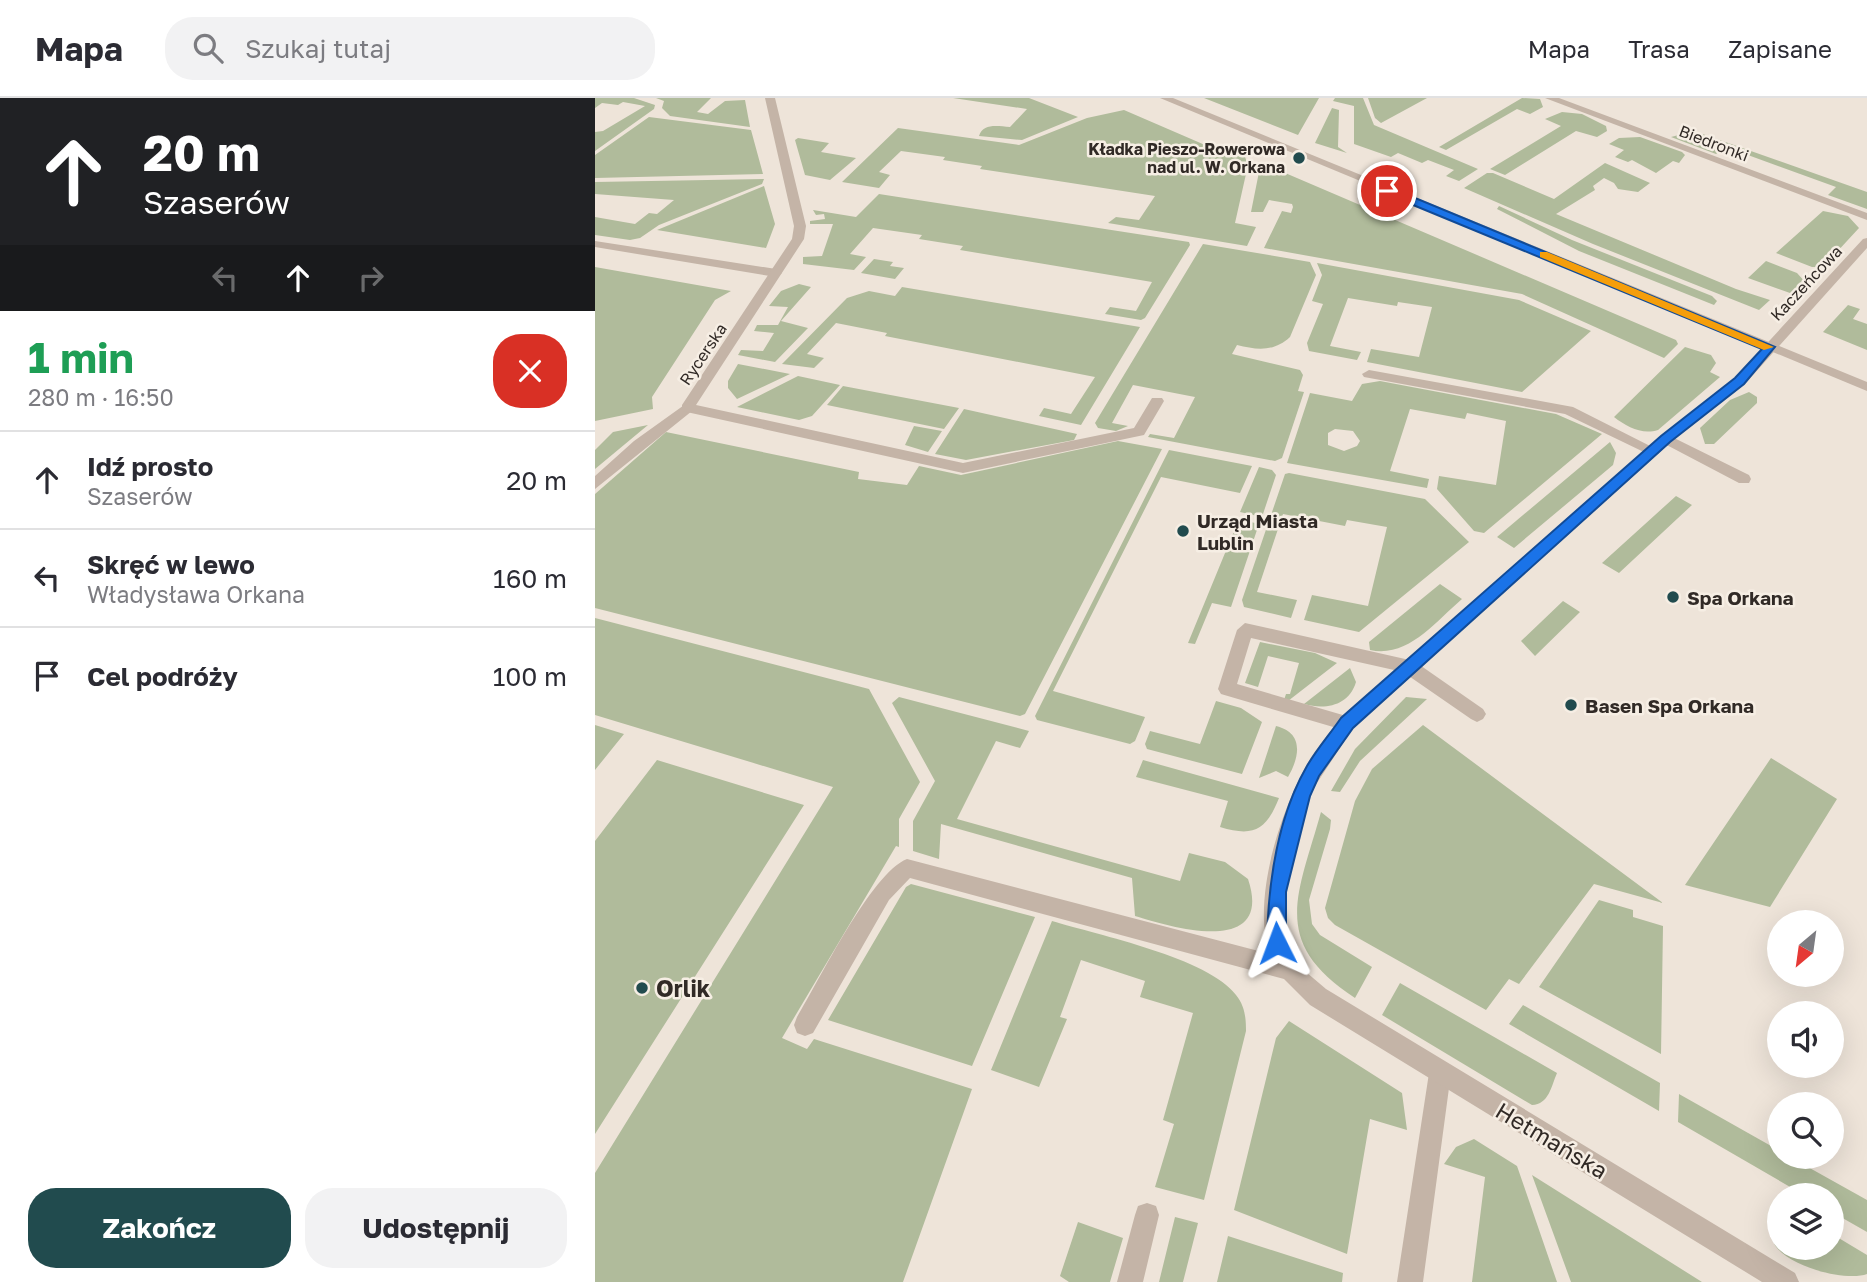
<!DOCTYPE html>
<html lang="pl">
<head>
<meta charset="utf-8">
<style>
	:root { --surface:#fff; --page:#f2f2f3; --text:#2b2b33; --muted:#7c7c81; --line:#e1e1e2; --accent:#214b4e }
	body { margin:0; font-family:"Golos Text",sans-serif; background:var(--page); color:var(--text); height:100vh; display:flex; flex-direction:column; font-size:26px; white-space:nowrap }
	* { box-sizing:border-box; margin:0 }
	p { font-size:23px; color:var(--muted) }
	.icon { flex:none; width:38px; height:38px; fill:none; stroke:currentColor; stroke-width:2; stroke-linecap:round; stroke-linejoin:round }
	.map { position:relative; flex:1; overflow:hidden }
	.details { display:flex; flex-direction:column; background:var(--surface); width:595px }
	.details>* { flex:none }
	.banner { background:#202124; color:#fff; overflow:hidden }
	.needle { width:46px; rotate:209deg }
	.tools { position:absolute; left:1172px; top:812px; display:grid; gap:14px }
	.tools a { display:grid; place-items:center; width:77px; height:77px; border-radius:50%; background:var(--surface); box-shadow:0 7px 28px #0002; font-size:35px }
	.pin { position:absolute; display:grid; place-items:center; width:60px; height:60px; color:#fff; margin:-30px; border:4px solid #fff; border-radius:50%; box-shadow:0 2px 7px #0007 }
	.me { position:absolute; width:77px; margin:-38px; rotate:357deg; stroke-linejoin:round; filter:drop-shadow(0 0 5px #0008) }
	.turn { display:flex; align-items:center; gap:24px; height:147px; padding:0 28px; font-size:32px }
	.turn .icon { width:91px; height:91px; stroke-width:2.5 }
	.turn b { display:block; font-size:49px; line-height:60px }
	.lanes { display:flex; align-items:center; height:66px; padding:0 28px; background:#0003; justify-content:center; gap:35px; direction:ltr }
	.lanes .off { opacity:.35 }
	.round { display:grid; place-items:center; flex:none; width:74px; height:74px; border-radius:28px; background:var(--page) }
	.head { display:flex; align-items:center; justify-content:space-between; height:119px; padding:0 28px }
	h1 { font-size:42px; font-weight:700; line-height:52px; color:#1e9e55 }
	.button { display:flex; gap:14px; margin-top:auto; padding:14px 28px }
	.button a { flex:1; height:80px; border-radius:28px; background:var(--accent); color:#fff; font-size:28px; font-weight:700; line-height:80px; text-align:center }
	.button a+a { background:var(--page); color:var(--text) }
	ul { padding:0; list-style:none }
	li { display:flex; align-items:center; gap:21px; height:98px; padding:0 28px; border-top:2px solid var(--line) }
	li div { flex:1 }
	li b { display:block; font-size:26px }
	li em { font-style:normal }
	header { display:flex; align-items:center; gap:42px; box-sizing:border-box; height:98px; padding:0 35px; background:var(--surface); border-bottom:2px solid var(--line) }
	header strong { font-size:33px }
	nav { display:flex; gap:38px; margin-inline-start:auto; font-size:24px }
	.search { width:490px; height:63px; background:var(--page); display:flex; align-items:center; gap:18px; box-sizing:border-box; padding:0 24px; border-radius:28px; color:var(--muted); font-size:26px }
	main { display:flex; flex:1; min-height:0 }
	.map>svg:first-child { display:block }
	.green { fill:#b0bb9b; fill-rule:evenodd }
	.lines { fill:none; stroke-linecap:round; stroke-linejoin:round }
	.service { fill:#c4b4a7; fill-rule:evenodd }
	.minor { fill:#c4b4a7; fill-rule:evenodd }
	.tertiary { fill:#c4b4a7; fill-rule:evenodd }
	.route { fill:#1a73e8; stroke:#114b97; stroke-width:2 }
	.slow { fill:#f59e0b }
	.poi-dot { fill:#214b4e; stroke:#f6eee4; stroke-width:2.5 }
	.labels { text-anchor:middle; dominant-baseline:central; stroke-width:5; stroke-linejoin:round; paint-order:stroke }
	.far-street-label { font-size:16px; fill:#312a26; stroke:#f6eee4 }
	.far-poi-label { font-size:16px; font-weight:bold; fill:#312a26; stroke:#f6eee4; text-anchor:end }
	.poi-label { font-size:19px; font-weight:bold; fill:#312a26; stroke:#f6eee4; text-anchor:start }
	.near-poi-label { font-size:23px; font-weight:bold; fill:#312a26; stroke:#f6eee4; text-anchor:start }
	.near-street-label { font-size:23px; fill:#312a26; stroke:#f6eee4 }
</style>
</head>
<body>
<header>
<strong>Mapa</strong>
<div class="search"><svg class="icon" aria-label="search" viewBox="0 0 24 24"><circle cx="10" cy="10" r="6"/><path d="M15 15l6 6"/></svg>Szukaj tutaj</div>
<nav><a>Mapa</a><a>Trasa</a><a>Zapisane</a></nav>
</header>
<main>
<section class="details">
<div class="banner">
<div class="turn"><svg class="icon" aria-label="ahead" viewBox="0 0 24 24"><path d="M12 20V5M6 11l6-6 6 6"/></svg><div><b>20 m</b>Szaserów</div></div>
<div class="lanes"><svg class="icon off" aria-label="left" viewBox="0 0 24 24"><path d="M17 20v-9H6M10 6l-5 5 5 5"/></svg><svg class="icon" aria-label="ahead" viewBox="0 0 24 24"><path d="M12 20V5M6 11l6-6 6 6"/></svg><svg class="icon off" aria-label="right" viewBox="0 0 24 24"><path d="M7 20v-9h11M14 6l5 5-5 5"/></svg></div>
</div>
<div class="head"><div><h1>1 min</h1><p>280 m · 16:50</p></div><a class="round" style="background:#d93025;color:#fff"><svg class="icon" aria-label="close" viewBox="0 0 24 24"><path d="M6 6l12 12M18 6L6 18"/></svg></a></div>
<ul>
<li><svg class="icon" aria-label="ahead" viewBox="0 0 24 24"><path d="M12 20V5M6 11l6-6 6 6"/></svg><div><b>Idź prosto</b><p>Szaserów</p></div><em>20 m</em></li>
<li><svg class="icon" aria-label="left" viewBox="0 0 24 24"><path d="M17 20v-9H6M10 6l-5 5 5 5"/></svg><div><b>Skręć w lewo</b><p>Władysława Orkana</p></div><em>160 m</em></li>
<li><svg class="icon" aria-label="arrive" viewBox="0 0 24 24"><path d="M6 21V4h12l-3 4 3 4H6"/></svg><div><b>Cel podróży</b></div><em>100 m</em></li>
</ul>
<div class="button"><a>Zakończ</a><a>Udostępnij</a></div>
</section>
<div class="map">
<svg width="1272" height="1184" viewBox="0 0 1272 1184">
	<rect width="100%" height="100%" fill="#eee4d9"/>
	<path class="green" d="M 0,0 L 39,0 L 60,7 L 59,11 L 0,53 L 0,34 L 8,33 L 50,8 L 28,4 L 23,7 L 7,5 L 0,10 Z
		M 61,0 L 116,0 L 102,14 L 113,16 L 130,3 L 150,2 L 155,29 L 75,18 L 67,10 L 69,3 Z
		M 358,0 L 434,0 L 483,19 L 427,42 L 384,38 C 388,25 402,28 415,29 L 432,11 Z
		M 609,0 L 724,0 L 703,37 Z
		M 740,0 L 768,0 L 779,27 L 883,71 L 864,83 L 851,78 L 859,72 L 833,62 L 827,65 L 803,55 L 796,59 L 759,46 L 759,8 L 738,3 Z
		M 773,0 L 832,0 L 786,25 L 780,20 Z
		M 927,0 L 945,1 L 948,9 L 935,16 L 922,11 L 851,52 L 844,49 Z
		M 737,10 L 744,12 L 743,49 L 752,55 L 720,45 Z
		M 529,12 L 617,50 L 650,59 L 653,67 L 640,125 L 661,129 L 652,148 L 513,125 L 521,119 L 544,122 L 560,98 L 385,71 L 387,68 L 348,62 L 350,59 L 306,53 L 284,74 L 295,77 L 284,90 L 247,84 L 303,30 L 424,47 L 492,20 Z
		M 967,14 L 987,16 L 1011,28 L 1012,33 L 1002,39 L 981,33 L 910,77 L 895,71 L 966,28 L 950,21 Z
		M 54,19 L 156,32 L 168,76 L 0,80 L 0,57 Z
		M 1099,33 L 1272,94 L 1272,111 L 1233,97 L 1241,89 L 1131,49 L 1121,56 L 1076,39 Z
		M 1045,39 L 1087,54 L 1090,57 L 1084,65 L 1078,63 L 1061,75 L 1037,62 L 1033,64 L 1020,59 L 1029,52 L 1014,46 L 1024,40 Z
		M 203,40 L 234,45 L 226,54 L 261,60 L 235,82 L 210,77 L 200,42 Z
		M 1010,65 L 1055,85 L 1043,94 L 1023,91 L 1019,85 L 1009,80 L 998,88 L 1000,92 L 961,116 L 1141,191 L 1175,202 L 1164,212 L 998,146 L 869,90 L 892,75 L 898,75 L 959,101 Z
		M 669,66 L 1081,242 L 1083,246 L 1069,260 L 927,196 L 669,150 L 687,113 L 696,115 L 698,109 L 697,106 L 674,102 L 668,114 L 656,114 L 665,69 Z
		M 169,81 L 167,86 L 64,127 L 45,140 L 35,142 L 0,137 L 0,119 L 40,126 L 54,115 L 62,116 L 79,102 L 0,96 L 0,84 Z
		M 169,88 L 180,126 L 171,150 L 62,132 Z
		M 284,96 L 594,144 L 595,147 L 550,220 L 546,222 L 510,216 L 515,209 L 541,213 L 557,184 L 365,152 L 368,148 L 324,141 L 327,137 L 278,130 L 255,156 L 271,159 L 259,172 L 208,166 L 208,159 L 227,158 L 238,126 L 215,126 L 215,123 L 230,121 L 229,116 L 221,117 L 218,112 L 261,119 Z
		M 904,108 L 977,142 L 1117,198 L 1122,203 L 1119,207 L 984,153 L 902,111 Z
		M 1228,113 L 1253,118 L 1264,130 L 1228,169 L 1217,169 L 1181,155 Z
		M 608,146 L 715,164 L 721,177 L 695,239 C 679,254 662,252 642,247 L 637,256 L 705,272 L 708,277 L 703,293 L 709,294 L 687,360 L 680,363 L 553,339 L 555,336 L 579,340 L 600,299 L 538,287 L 517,325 L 533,328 L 521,333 L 503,330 L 500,325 Z
		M 279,161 L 298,164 L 295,168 L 309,170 L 300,181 L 266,175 Z
		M 1171,163 L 1202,175 L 1211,185 L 1203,194 L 1195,195 L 1153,180 Z
		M 722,165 L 924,202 L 996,233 L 927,294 L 772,264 L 776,251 L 824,259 L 837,209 L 803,204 L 802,208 L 753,200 L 735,248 L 766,254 L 762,262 L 714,253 L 712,245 L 728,206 L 717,203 L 727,177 Z
		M 0,169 L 136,193 L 120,202 L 57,299 L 58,311 L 0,323 Z
		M 204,186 L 216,189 L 186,223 L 213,230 L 180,264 L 143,257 L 146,252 L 168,253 L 179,235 L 159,233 L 162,227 L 183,227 L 193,209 L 174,208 L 186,193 Z
		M 307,189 L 545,229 L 486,327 L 444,318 L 449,310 L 476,316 L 500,279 L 290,238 L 292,235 L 241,225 L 212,256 L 229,260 L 219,270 L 187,266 L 252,200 L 274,193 L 300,198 Z
		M 1253,207 L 1265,211 L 1258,221 L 1272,226 L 1272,252 L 1228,234 Z
		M 1090,249 L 1116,257 L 1121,265 L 1115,274 L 1125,279 L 1063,332 C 1047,337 1032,329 1019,319 Z
		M 143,266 L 195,276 L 142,301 L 133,290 L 133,283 Z
		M 203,278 L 245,287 L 217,318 L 204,322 L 142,309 Z
		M 785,283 L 961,316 L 1007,336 L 889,435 L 879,433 L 842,391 L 844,378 L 901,387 L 911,323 L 872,315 L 870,321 L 815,311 L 795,373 L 834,381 L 832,390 L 692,365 L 715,295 L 757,303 L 767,286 ZM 740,331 L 758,333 L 765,343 L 762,348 L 749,353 L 733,347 L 733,335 Z
		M 248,288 L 364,310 L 349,331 L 232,307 Z
		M 1154,294 L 1162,299 L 1162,305 L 1119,346 L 1110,346 L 1105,330 L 1135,302 Z
		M 369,311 L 482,336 L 479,342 L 371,362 L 340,356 Z
		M 53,327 L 0,371 L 0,352 L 18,334 Z
		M 319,328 L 347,333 L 333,354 L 310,347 Z
		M 71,334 L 264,374 L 263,381 L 312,387 L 324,368 L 366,377 L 523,343 L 567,351 L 430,616 L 425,618 L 0,510 L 0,396 Z
		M 1015,344 L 1021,355 L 1018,367 L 919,450 L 902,439 Z
		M 574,352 L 657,368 L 645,395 L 566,379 L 458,593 L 550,619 L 540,643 L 535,646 L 442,622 L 440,618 Z
		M 664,369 L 677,372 L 681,377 L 667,419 L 645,414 Z
		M 694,375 L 830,401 L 874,444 L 764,534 L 709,522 L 717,497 L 773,508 L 792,429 L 752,422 L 750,428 L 688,416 L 662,494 L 702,502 L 696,520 L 649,509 L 647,502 L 690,376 Z
		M 1081,398 L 1097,407 L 1024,475 L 1007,465 Z
		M 644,421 L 664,426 L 636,509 L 617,505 L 600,546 L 593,545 Z
		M 845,486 L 867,501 C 839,525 813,560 775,552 L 774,544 Z
		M 968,503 L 985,514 L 940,558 L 926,543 Z
		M 0,520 L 274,591 L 325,684 L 304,721 L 304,749 L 301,748 L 187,940 L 212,951 L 219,941 L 377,991 L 308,1184 L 0,1184 L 0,1075 L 238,689 L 0,617 Z
		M 665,544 L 720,555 L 742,565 L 693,603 L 689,602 L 691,596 L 695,596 L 704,565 L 673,558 L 663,589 L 650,585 Z
		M 755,570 L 761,584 C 754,608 730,612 709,606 Z
		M 304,599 L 434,633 L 425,650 L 401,643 L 362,721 L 585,783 L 594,755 L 630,764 L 653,781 C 679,859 578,830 540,818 L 537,780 L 346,726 L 344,761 L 318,753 L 318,723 L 340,683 L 297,605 Z
		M 811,599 L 832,601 L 765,663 L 745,694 L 736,693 L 760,651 Z
		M 621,603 L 646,610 L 667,624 L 647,676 L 552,651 L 550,646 L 555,633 L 605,646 Z
		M 0,627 L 29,636 L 0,672 Z
		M 828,627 L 1068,805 L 999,786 L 924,886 L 914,881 L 891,912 L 740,827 L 733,820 L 730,810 L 760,703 L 777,671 Z
		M 681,628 C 710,635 704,660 693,679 L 681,673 L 664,680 Z
		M 1176,660 L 1242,701 L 1175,809 L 1090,787 Z
		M 62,662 L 209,707 L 0,1036 L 0,743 Z
		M 548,662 L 684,700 C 671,733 658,739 625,729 L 633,703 L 541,679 Z
		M 726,714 L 736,722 L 735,731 L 714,802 L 717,826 L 725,837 L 777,869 L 760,900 C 674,844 703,797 726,714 Z
		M 316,786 L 440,819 L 377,968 L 233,922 L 311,789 Z
		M 1004,802 L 1038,812 L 1038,819 L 1068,828 L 1066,956 L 944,889 Z
		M 457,823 C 503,837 614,860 641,897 C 650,908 651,920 651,933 L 609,1102 L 560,1089 L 579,1026 L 568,1022 L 598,915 L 545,899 L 550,883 L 486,862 L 465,919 L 472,921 L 444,989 L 396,972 Z
		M 805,885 L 962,975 C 956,989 954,1006 937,1007 L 787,917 Z
		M 928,907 L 1065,985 L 1064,1013 L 914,926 Z
		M 694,923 L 807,995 L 812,1032 L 775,1021 L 752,1156 L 639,1112 L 681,940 Z
		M 1084,996 L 1185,1053 L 1185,1059 L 1195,1059 L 1272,1102 L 1272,1134 L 1237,1114 L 1237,1097 L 1209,1097 L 1083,1024 Z
		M 879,1041 L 922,1068 L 962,1184 L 877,1184 L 890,1079 L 849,1066 L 861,1049 Z
		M 937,1077 L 1107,1184 L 976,1184 Z
		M 1183,1104 L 1185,1150 L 1237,1150 L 1237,1136 L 1272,1157 L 1272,1176 C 1251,1184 1187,1168 1178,1143 C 1174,1131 1180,1116 1183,1104 Z
		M 580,1119 L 603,1125 L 588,1184 L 564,1184 Z
		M 483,1124 L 528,1140 L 515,1184 L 474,1184 L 465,1178 Z
		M 633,1138 L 748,1175 L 747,1184 L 622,1184 Z"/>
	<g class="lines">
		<path class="service" d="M 0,143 L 181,171 L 187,175 L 181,179 L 0,149 Z
			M 774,272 L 978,309 L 1065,353 L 1063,356 L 1053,356 L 970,316 L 769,279 L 767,276 Z
			M 92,305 L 97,307 L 97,313 L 0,391 L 0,378 L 39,343 Z
			M 1071,336 L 1154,377 L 1156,381 L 1154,385 L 1144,385 L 1066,344 L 1064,341 Z
			M 650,525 L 819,563 L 888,611 L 891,616 L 888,621 L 882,624 L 876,621 L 808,574 L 656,540 L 642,586 L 758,620 L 761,625 L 758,630 L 752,633 L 626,596 L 623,591 L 642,532 Z
			M 845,964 L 853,967 L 856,975 L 828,1184 L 802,1184 L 834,975 L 837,967 Z
			M 552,1105 L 561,1108 L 564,1117 L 548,1184 L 522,1184 L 540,1117 L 543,1108 Z"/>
		<path class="minor" d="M 170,0 L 180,0 L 211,128 L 209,141 L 101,307 L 368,365 L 539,330 L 557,300 L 567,300 L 569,303 L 549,337 L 368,375 L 87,313 L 87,307 L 197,141 L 199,128 Z
			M 950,0 L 964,0 L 1272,115 L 1272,122 Z
			M 1272,140 L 1272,150 L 1150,286 L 1076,344 L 758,630 L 718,691 L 698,757 L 690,804 L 690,826 L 695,853 L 711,874 L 731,891 L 1200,1175 L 1204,1184 L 1167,1184 L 715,907 L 689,881 L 315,780 L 294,802 L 218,935 L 210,938 L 202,935 L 199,927 L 202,919 C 224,883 276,775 312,761 L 675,856 C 656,804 685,715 711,668 C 720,651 734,636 746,620 L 1066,338 L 1140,280 L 1268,141 Z"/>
		<path class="tertiary" d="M 565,0 L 578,0 L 1272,284 L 1272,293 Z"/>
	</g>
	<path class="route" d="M 789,90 L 796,90 L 1180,249 L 1149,286 L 1075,344 L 758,630 L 724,678 L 715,698 L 691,794 L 691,845 L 689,852 L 682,855 L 675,852 L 672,845 C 673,787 682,720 712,668 C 722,651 735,636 746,620 L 1066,338 L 1140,280 L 1167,251 L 789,95 Z"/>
	<path class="slow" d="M 945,154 L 952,154 L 1179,249 L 1169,252 L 945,159 Z"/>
	<g class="poi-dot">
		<circle cx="704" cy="60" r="7"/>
		<circle cx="588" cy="433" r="7"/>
		<circle cx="1078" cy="499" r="7"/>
		<circle cx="976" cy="607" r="7"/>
		<circle cx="47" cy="890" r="7"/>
	</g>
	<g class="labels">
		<g class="far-street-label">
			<text transform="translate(1119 45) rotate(21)">Biedronki</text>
			<text transform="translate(1211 185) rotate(-47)">Kaczeńcowa</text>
			<text transform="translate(108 256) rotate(-56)">Rycerska</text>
		</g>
		<g class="far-poi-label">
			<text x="690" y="51">Kładka Pieszo-Rowerowa<tspan x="690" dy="18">nad ul. W. Orkana</tspan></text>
		</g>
		<g class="poi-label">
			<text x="602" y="422">Urząd Miasta<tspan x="602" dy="22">Lublin</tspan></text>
			<text x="1092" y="499">Spa Orkana</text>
			<text x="990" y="607">Basen Spa Orkana</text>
		</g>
		<g class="near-poi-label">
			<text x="61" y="890">Orlik</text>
		</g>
		<g class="near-street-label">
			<text transform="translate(957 1042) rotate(31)">Hetmańska</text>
		</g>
	</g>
</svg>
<div class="tools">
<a><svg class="needle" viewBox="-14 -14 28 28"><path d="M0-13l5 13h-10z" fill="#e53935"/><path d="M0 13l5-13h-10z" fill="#7c7c81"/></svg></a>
<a><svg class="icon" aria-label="sound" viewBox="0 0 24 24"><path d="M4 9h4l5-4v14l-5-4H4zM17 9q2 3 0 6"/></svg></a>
<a><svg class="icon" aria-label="search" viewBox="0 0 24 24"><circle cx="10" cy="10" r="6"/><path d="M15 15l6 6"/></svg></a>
<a><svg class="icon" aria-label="layers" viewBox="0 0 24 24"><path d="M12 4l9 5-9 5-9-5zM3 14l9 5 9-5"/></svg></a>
</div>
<div class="pin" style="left:792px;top:93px;background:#d93025"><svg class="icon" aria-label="arrive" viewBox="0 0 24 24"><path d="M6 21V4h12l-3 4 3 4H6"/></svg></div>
<svg class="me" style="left:682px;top:845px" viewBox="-20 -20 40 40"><path d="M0-17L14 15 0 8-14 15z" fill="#1a73e8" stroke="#fff" stroke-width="4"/></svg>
</div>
</main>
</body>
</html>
